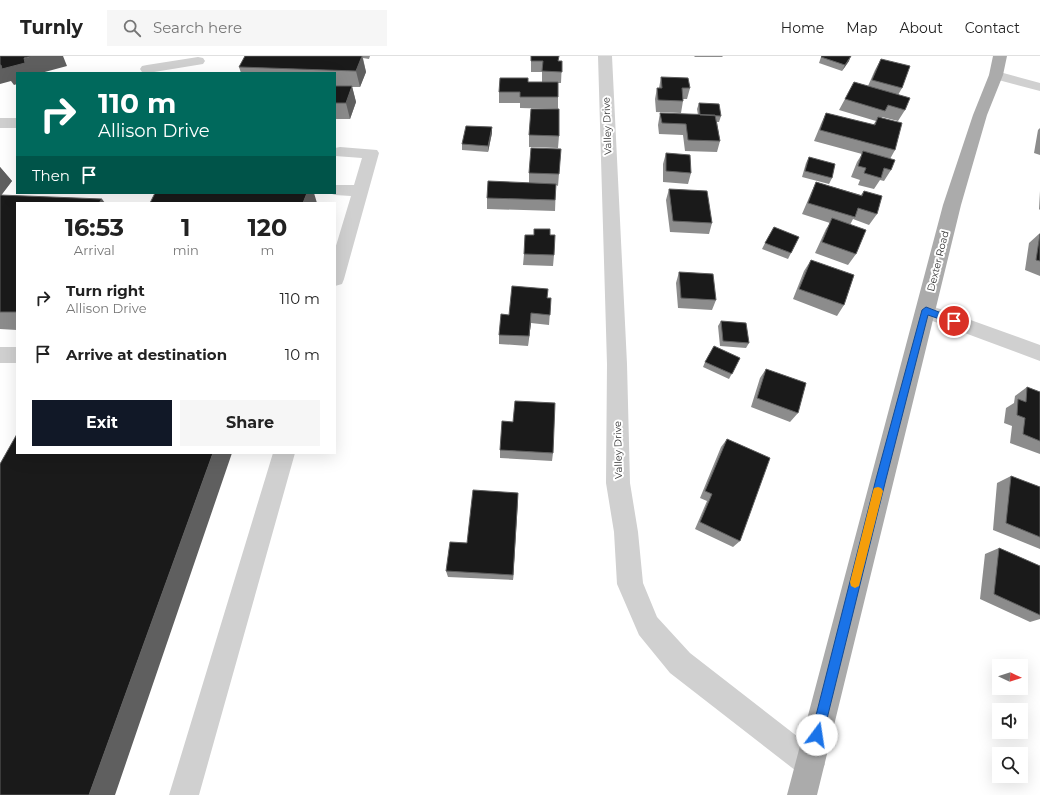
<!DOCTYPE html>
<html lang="en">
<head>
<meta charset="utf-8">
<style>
	:root { --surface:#fff; --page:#f6f6f6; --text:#222; --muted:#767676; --line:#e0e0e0; --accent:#111827 }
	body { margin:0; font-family:Montserrat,sans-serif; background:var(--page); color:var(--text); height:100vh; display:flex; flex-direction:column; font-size:15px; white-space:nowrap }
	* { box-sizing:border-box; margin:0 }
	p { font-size:13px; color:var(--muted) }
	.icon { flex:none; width:22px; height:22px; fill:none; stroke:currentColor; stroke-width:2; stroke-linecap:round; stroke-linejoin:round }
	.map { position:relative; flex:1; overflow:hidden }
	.side { position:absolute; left:16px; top:146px; width:320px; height:252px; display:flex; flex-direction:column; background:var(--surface); border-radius:0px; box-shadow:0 4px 16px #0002 }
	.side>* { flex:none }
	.hud { position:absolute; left:16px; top:16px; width:320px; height:122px; border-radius:0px; box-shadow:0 4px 16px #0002; background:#00695c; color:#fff; overflow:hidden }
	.needle { width:26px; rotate:94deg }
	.tools { position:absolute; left:992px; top:603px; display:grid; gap:8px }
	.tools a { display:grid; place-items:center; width:36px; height:36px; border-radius:0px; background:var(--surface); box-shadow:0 4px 16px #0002; font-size:20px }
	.pin { position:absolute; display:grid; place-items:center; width:34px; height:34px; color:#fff; margin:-17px; border:2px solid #fff; border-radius:50%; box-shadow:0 1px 4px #0007 }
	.me { position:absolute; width:44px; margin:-22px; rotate:14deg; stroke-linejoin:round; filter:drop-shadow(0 0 3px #0008) }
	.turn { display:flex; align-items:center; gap:14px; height:84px; padding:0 16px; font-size:18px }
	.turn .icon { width:52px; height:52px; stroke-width:2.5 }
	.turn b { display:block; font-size:28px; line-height:34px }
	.then { display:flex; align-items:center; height:38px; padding:0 16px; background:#0003; gap:8px; font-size:15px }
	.eta { display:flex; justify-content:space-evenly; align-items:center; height:68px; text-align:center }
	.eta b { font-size:24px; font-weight:700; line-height:28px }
	.action { display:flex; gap:8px; margin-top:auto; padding:8px 16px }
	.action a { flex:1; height:46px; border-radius:0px; background:var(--accent); color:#fff; font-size:16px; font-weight:700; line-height:46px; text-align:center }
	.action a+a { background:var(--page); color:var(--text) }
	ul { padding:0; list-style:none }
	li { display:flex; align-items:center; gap:12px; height:56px; padding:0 16px }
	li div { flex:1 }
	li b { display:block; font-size:15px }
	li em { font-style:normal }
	header { display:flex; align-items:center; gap:24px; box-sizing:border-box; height:56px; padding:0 20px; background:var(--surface); border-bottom:1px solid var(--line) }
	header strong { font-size:19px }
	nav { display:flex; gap:22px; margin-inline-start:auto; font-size:14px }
	.search { width:280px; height:36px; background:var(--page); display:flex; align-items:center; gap:10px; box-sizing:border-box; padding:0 14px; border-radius:0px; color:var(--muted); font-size:15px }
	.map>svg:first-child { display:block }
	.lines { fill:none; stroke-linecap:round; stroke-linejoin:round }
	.minor { fill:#d0d0d0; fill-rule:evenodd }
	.major { fill:#ababab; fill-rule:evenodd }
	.wall { fill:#8c8c8c }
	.shaded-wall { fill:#5f5f5f }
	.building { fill:#1a1a1a; stroke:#5f5f5f }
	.route { fill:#1a73e8; stroke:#114b97 }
	.slow { fill:#f59e0b }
	.labels { text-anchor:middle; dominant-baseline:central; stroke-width:4; stroke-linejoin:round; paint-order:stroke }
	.street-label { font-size:10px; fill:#333; stroke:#fff }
</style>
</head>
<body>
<header>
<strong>Turnly</strong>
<div class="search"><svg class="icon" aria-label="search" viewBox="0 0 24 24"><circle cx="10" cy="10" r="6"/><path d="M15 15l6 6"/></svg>Search here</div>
<nav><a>Home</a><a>Map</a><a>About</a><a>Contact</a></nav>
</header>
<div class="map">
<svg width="1040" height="739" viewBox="0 0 1040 739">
	<rect width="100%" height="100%" fill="#fff"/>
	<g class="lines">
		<path class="minor" d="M 598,0 L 612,0 L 627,308 L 630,427 L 638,476 L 643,527 L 657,561 L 690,597 L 820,698 L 825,708 L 820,718 L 810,723 L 800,718 L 670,617 L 639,579 L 617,528 L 614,476 L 606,427 L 607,308 Z
			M 198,1 L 203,2 L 205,5 L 203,8 L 148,17 L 142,16 L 140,13 L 142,10 L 147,9 Z
			M 996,15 L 1040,27 L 1040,35 L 991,22 L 989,19 L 991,16 Z
			M 0,62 L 17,62 L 17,72 L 0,72 Z
			M 340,91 L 377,94 L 379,97 L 344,223 L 342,228 L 335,230 L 335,193 L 351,140 L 335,139 L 329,137 L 335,137 L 335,129 L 354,129 L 362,102 L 335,100 L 335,92 Z
			M 926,248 L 1040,289 L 1040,305 L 919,260 L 916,255 L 919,250 Z
			M 0,291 L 17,291 L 17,307 L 0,307 Z
			M 273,397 L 295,397 L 199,739 L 169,739 Z"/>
		<path class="major" d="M 993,0 L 1007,0 L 1003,19 L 987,59 L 961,149 L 817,739 L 787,739 L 943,149 L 973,59 L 989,19 Z"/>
	</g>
	<path class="wall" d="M 245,0 L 370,0 L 369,3 L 363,2 L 366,16 L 360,31 L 352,31 L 356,46 L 350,63 L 335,63 L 335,17 L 241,17 L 239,11 Z
		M 694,0 L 723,0 L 722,1 L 695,1 Z
		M 821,1 L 849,5 L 842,15 L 819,7 Z
		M 881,3 L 902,32 L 898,39 L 905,54 L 898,65 L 882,61 L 881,62 L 895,94 L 890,103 L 891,114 L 884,125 L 880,124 L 874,133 L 858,129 L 860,124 L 851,121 L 857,106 L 862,98 L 814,85 L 821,68 L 826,57 L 873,69 L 876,65 L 839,54 L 845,43 L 868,30 L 875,14 Z
		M 531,5 L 562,5 L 561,27 L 558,27 L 558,53 L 520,52 L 520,47 L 499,47 L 499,36 L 528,26 L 542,26 L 542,16 L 531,16 Z
		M 661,21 L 690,32 L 687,43 L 683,43 L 683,45 L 681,57 L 656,56 L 655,43 L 657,32 L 659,32 Z
		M 699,47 L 721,60 L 719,66 L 717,66 L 720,85 L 717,96 L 685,95 L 683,79 L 659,78 L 658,69 L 660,57 L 698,59 L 697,53 Z
		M 492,71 L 492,77 L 488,96 L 462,94 L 462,88 Z
		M 1040,72 L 1040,99 L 1034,97 L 1038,74 Z
		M 529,79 L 559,80 L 558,92 L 529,91 Z
		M 561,93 L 558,130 L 556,129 L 555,155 L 487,153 L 487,142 L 529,127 L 529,117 Z
		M 666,97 L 691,117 L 688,128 L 663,126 L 663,108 Z
		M 809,101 L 832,122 L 829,128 L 802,121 L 806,107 Z
		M 0,111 L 12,125 L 1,139 L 17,147 L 17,274 L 0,273 Z
		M 816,126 L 861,139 L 864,135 L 877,158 L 869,169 L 853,163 L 850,169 L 856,198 L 848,209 L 815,197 L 826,173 L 830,167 L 802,158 L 811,137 Z
		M 669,133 L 712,167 L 709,178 L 670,176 L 666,144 Z
		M 1040,135 L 1040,154 L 1039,153 Z
		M 1040,177 L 1040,220 L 1025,214 L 1029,187 Z
		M 534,179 L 550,179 L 554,199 L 553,210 L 523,209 L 524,198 Z
		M 799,181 L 788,203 L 762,193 L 765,187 Z
		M 811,204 L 844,249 L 837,260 L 793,243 L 804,215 Z
		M 679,216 L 716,244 L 712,254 L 678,252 L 676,227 Z
		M 548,233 L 547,242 L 551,242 L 549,269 L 531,267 L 528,290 L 499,288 L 499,279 L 509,259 Z
		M 721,265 L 749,287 L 746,292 L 720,290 L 718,270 Z
		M 740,302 L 729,323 L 703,311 L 705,306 Z
		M 766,313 L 798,357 L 790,366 L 751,351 L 760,322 Z
		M 1027,331 L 1040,336 L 1040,398 L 1010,387 L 1012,370 L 1004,367 L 1006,352 L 1014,347 L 1015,340 Z
		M 727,383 L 740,485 L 733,491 L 695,473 L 707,445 L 700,442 L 721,391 Z
		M 500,394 L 553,397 L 552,405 L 500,402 Z
		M 1011,420 L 1040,431 L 1040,493 L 993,474 L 997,427 Z
		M 518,437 L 513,524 L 448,521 L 446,515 Z
		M 999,492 L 1040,510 L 1040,563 L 1030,566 L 980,543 L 985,498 Z"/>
	<path class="shaded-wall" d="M 33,0 L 63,0 L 67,10 L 41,17 L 17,17 L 17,28 L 14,29 L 11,25 L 0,28 L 0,9 Z
		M 362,0 L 366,16 L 360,31 L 356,15 Z
		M 851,0 L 849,5 L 842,15 L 845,9 Z
		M 352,30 L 356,46 L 350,63 L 346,47 Z
		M 492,71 L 492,77 L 488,96 L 488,90 Z
		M 0,111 L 12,125 L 0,141 Z
		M 307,137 L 314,137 L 317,147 L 303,147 Z
		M 102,143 L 105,147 L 99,147 Z
		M 531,257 L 531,267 L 528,290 L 529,280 Z
		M 213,397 L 232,397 L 115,739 L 89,739 Z
		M 518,437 L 518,444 L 513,524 L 513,519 Z"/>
	<path class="building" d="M 0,0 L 33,0 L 24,2 L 25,7 L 2,13 L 1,9 L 0,9 Z
		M 245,0 L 362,0 L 356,15 L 239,11 Z
		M 531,0 L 559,0 L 558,5 L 562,5 L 562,16 L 542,15 L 543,5 L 531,5 Z
		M 822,0 L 851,0 L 845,9 L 821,1 Z
		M 881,3 L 910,10 L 902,32 L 872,24 Z
		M 661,21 L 688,22 L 690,32 L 682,32 L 683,45 L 658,44 L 657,32 L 662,32 Z
		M 500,22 L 528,22 L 528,26 L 558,26 L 558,41 L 520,41 L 520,36 L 499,36 Z
		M 854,26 L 910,42 L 905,54 L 888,49 L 885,55 L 845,43 Z
		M 335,30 L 352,30 L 346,47 L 335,47 Z
		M 699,47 L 719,48 L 721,60 L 700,59 Z
		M 531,53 L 559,53 L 559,80 L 529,79 Z
		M 660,57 L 715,59 L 720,85 L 688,84 L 686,68 L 662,67 Z
		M 826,57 L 875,69 L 878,61 L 902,67 L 895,94 L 820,74 Z
		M 466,70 L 492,71 L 488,90 L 462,88 Z
		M 531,92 L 561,93 L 559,118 L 529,117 Z
		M 863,95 L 895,104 L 891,114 L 884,112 L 881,122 L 864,117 L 866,112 L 858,110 Z
		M 666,97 L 690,99 L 691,117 L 666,115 Z
		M 809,101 L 835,108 L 832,122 L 805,115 Z
		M 488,125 L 556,128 L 555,144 L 487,142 Z
		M 816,126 L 862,140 L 864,135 L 882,140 L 877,158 L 858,152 L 855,161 L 808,147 Z
		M 669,133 L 707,135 L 712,167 L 673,165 Z
		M 155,137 L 307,137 L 303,147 L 150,147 Z
		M 0,139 L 102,143 L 99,147 L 17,147 L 17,256 L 0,256 Z
		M 832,162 L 866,174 L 856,198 L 822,186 Z
		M 774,171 L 799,181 L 791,197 L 765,187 Z
		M 534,173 L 550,173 L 550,179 L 555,179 L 554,199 L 524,198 L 525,179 L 534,179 Z
		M 1040,178 L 1040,205 L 1036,204 Z
		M 811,204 L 854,219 L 844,249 L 799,233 Z
		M 679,216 L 713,218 L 716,244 L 681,242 Z
		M 512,230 L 548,233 L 547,242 L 551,242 L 550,259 L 531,257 L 529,280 L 499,279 L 501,258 L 509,259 Z
		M 721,265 L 746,267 L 749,287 L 723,285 Z
		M 714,290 L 740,302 L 732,318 L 705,306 Z
		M 766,313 L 806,327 L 798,357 L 757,342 Z
		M 1027,331 L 1040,336 L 1040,385 L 1023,378 L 1025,362 L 1017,359 L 1018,343 L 1026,346 Z
		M 515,345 L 555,347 L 553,397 L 500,394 L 502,365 L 513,366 Z
		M 17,378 L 17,397 L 213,397 L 89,739 L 0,739 L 0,408 Z
		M 727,383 L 770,402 L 740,485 L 700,466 L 712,438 L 705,435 Z
		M 1011,420 L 1040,431 L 1040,481 L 1006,467 Z
		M 473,434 L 518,437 L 513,519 L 446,515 L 450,486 L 467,487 Z
		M 999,492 L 1040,510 L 1040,559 L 994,538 Z"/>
	<path class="route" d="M 926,251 L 957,263 L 958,265 L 954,268 L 928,259 L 886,423 L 823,679 L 821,683 L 817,685 L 813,683 L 811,679 L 876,423 L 922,254 Z"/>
	<path class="slow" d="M 878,431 L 881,432 L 883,435 L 860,526 L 859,530 L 855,532 L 851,530 L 850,526 L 873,435 L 874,432 Z"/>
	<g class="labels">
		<g class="street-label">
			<text transform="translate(607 70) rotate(-92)">Valley Drive</text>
			<text transform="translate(938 205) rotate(-76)">Dexter Road</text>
			<text transform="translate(618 394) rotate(-91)">Valley Drive</text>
		</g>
	</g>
</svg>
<div class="tools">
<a><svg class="needle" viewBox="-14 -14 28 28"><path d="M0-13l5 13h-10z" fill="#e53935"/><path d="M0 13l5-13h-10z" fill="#767676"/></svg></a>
<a><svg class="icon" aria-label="sound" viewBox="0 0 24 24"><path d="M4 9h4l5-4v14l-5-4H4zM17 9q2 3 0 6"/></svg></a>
<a><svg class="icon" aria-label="search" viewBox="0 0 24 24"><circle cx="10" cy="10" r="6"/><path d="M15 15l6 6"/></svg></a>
</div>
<div class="pin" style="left:954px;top:265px;background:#d93025"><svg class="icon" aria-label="arrive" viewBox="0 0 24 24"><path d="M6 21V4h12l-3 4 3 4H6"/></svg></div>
<svg class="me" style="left:817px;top:679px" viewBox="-20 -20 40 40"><circle r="19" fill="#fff"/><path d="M0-13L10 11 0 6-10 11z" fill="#1a73e8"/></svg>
<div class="hud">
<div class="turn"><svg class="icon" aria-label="right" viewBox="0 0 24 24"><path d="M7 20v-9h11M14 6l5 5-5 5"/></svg><div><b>110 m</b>Allison Drive</div></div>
<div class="then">Then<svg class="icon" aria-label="arrive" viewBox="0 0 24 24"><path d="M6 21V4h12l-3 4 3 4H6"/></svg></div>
</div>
<section class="side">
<div class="eta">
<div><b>16:53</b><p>Arrival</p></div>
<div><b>1</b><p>min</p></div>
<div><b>120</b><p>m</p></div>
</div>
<ul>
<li><svg class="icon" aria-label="right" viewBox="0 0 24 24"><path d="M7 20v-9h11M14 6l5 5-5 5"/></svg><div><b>Turn right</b><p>Allison Drive</p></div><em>110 m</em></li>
<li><svg class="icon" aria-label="arrive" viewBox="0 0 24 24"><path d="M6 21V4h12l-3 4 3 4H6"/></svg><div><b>Arrive at destination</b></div><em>10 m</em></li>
</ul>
<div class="action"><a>Exit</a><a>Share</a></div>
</section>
</div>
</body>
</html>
